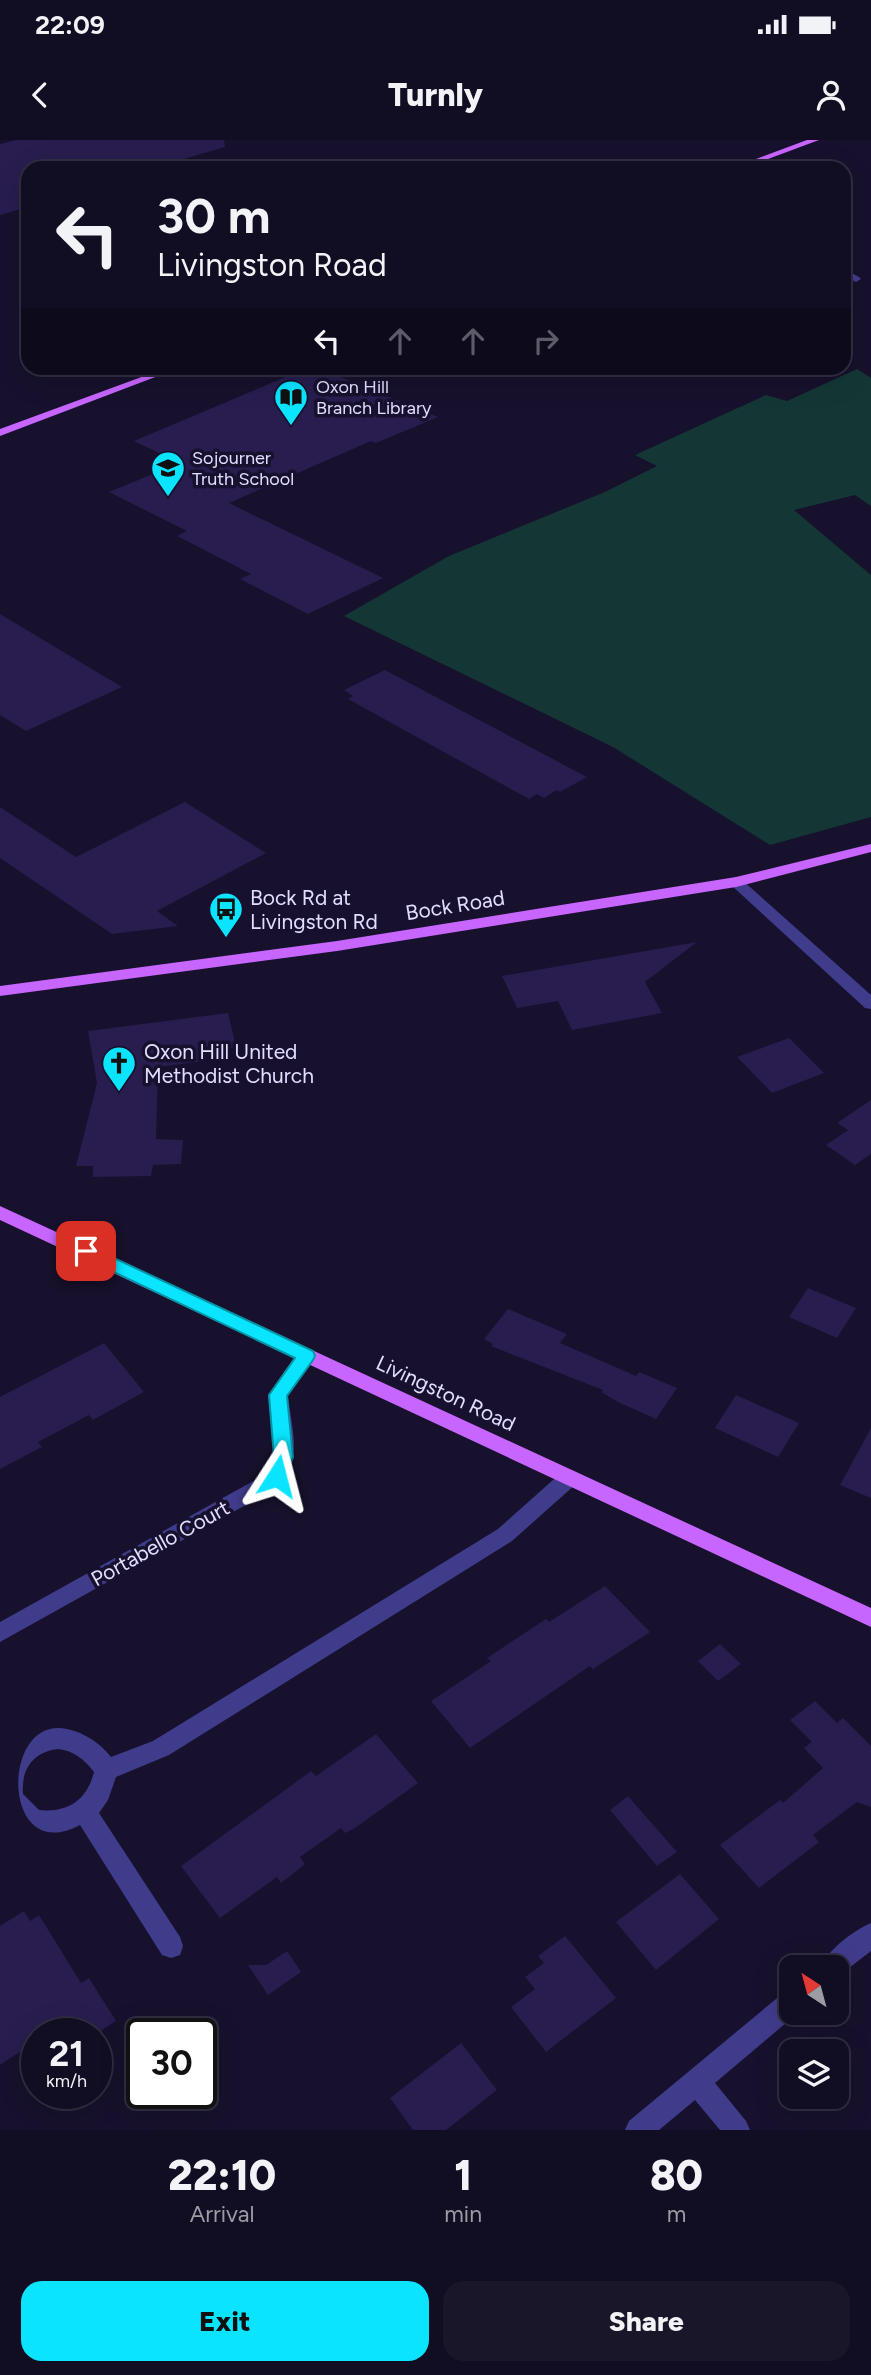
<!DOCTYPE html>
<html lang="en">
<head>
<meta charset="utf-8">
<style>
	:root { --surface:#110d22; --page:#1a162a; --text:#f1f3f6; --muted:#9c9ca5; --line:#302d40; --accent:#0ae4ff }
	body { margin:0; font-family:Figtree,sans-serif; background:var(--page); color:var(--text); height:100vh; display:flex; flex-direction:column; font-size:26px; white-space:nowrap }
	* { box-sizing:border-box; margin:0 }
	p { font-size:23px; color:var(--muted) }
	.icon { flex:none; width:38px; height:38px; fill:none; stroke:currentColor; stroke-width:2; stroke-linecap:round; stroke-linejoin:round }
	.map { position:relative; height:1990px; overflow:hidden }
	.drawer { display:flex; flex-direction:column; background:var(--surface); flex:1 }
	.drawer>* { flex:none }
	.guide { position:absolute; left:21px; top:21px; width:830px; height:214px; border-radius:21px; box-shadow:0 7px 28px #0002,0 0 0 2px var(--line); background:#110d22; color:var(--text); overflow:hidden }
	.needle { width:46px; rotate:324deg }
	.controls { position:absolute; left:779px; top:1815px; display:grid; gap:14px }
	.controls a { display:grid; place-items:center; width:70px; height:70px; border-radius:14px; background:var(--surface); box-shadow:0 7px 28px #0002,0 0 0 2px var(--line); font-size:35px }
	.speed { position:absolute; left:21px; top:1878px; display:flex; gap:14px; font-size:35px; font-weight:700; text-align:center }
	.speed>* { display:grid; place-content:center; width:91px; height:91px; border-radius:50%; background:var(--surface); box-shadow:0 7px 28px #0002,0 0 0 2px var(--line); line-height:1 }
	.speed small { font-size:18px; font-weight:400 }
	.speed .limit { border:4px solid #111; border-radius:10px; background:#fff; color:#111 }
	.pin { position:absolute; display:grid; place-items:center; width:60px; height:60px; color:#fff; margin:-30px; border-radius:14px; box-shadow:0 4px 10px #0006 }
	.me { position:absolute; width:77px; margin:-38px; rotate:9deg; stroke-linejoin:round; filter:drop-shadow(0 0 5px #0008) }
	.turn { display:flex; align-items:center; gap:24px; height:147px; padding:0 21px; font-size:32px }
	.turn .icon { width:91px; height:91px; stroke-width:2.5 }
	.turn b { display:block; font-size:49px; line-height:60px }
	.lanes { display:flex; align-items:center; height:66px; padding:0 21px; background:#0003; justify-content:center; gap:35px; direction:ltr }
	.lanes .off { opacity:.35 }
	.eta { display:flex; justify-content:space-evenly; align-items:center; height:119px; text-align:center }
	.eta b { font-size:42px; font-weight:800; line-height:49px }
	.button { display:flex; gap:14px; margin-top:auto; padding:14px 21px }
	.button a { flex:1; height:80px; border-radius:21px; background:var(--accent); color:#111; font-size:28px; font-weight:800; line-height:80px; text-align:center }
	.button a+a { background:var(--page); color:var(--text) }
	.status { display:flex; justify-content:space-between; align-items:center; height:49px; padding:0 35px; background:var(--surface); direction:ltr }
	.status svg { height:19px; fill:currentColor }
	header { display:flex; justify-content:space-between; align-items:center; height:91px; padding:0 21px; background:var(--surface); font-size:32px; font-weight:800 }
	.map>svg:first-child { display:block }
	.green { fill:#143736 }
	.building { fill:#281d4e }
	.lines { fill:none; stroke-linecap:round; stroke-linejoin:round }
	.minor { fill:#403c8c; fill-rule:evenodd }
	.major { fill:#c765ff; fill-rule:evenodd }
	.route { fill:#0ae4ff; stroke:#0694a6; stroke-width:2 }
	.labels { text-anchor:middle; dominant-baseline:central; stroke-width:7; stroke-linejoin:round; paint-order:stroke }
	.far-poi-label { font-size:18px; fill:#e2deff; stroke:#17112d; text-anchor:start }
	.poi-label { font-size:21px; fill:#e2deff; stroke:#17112d; text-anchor:start }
	.street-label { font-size:21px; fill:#e2deff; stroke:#17112d }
</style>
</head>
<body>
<div class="status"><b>22:09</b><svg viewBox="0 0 49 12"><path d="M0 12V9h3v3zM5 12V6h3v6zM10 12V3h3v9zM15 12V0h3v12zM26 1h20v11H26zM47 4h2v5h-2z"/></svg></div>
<header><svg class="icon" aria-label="back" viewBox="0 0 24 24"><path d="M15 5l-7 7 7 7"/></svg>Turnly<svg class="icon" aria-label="person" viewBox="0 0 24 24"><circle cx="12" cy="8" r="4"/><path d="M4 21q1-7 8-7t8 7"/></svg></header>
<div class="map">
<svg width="871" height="1990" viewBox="0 0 871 1990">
	<rect width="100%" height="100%" fill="#17112d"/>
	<path class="green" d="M 857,229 L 871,238 L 871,366 L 855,355 L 794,370 L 871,435 L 871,677 L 770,705 L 613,607 L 344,476 L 449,416 L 605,352 L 657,326 L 635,315 L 766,255 L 787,261 Z"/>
	<path class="building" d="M 16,0 L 224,0 L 225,7 L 153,28 L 28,28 L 28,67 L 0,75 L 0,4 Z
		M 307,228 L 319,228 L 438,277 L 376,303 L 371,301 L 229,363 L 383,438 L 308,474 L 240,439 L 251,434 L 177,396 L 187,391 L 109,352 L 180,323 L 134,301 Z
		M 0,474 L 122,547 L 26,591 L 0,575 Z
		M 385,530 L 587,637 L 560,652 L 557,650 L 544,658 L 537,654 L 529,659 L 348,559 L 353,556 L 344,550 Z
		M 185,662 L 266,713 L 157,771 L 178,786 L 112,794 L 0,718 L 0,667 L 76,717 Z
		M 697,802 L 645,842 L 662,873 L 572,890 L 558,861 L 517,868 L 502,836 Z
		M 228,873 L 236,907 L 205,912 L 205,921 L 158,927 L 156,999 L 183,1000 L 181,1024 L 153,1025 L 151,1036 L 93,1037 L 93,1026 L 76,1026 L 97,943 L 88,891 Z
		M 789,898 L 824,933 L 772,953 L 737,917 Z
		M 871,960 L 871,1014 L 855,1025 L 826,1005 L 848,990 L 837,983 Z
		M 808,1148 L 856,1168 L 837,1198 L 789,1177 Z
		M 508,1169 L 567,1194 L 560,1203 L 636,1236 L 639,1232 L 677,1248 L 656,1279 L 618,1262 L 601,1252 L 603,1250 L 491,1206 L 493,1204 L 484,1199 Z
		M 104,1203 L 144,1252 L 93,1280 L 89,1275 L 38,1302 L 42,1307 L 0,1329 L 0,1257 Z
		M 736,1255 L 799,1283 L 778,1317 L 715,1288 Z
		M 871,1288 L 871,1358 L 840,1345 Z
		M 605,1446 L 650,1492 L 593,1529 L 590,1526 L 470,1608 L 431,1561 L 491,1521 L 487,1518 L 546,1479 L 549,1482 Z
		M 720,1504 L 741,1524 L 718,1541 L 698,1521 Z
		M 815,1561 L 837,1583 L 843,1578 L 871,1606 L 871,1667 L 857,1662 L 813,1695 L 819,1702 L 759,1748 L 720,1705 L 780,1660 L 783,1663 L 823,1628 L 804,1608 L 812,1602 L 790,1580 Z
		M 376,1594 L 418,1643 L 355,1688 L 345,1693 L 341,1688 L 300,1717 L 305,1724 L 281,1743 L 277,1737 L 220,1778 L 181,1726 L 311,1631 L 316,1636 Z
		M 628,1656 L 677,1712 L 657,1726 L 610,1670 Z
		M 680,1734 L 719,1779 L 656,1830 L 616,1782 Z
		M 24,1771 L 30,1781 L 39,1775 L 81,1843 L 89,1838 L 116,1881 L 96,1894 L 37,1894 L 37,1939 L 21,1911 L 0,1925 L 0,1786 Z
		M 565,1796 L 616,1858 L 546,1912 L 511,1867 L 535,1849 L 525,1837 L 544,1823 L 538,1816 Z
		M 287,1811 L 301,1832 L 268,1855 L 248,1825 L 266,1825 Z
		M 461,1903 L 497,1950 L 446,1990 L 413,1990 L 390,1958 Z"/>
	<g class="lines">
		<path class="minor" d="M 844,129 L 859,137 L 861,139 L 856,142 L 844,136 Z
			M 736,737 L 741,739 L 871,855 L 871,869 L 865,868 L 731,745 L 728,742 L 731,739 Z
			M 306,1209 L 313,1211 L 316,1216 L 288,1256 C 292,1293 303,1316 278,1347 L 0,1502 L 0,1482 L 264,1335 L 272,1324 L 274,1317 L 268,1255 L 299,1211 Z
			M 569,1330 L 576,1332 L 579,1338 L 576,1344 L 512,1401 L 169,1615 L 116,1637 L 108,1660 L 99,1673 L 180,1797 L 183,1806 L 180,1815 L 171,1818 L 162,1815 L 80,1685 C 0,1728 0,1574 67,1589 C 85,1593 100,1603 111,1617 L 153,1601 L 498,1389 L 562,1332 ZM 58,1609 C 74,1611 84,1619 94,1632 C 87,1660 68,1673 39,1670 L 23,1654 C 21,1629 33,1612 58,1609 Z
			M 871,1783 L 871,1811 L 836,1838 L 836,1827 L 820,1827 C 828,1810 854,1790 871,1783 Z
			M 791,1850 L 791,1872 L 799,1872 L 715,1943 L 746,1981 L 750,1990 L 720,1990 L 695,1960 L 659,1990 L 625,1990 L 629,1981 L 782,1854 Z"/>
		<path class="major" d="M 807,0 L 819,0 L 744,28 L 732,28 Z
			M 166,228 L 179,228 L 0,296 L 0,289 Z
			M 871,704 L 871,712 L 736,747 L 337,811 L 0,856 L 0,846 L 337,801 L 736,737 Z
			M 0,1066 L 871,1468 L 871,1487 L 0,1080 Z"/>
	</g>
	<path class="route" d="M 86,1105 L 313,1211 L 315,1216 L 313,1220 L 287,1256 L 293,1317 L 283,1341 L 270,1341 L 267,1336 L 274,1317 L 269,1255 L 295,1218 L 80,1116 L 77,1111 L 80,1107 Z"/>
	<defs>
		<g id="library-pin" transform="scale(1.75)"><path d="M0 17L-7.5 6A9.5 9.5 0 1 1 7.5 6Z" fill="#0ae4ff" stroke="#17112d"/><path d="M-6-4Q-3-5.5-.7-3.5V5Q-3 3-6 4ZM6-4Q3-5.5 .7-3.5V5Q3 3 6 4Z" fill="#111"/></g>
		<g id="school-pin" transform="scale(1.75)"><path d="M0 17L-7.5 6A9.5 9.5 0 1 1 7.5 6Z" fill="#0ae4ff" stroke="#17112d"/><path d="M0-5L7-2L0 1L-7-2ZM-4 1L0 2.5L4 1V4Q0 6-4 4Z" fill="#111"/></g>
		<g id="bus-pin" transform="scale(1.75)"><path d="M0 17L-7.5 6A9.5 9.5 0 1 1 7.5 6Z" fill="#0ae4ff" stroke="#17112d"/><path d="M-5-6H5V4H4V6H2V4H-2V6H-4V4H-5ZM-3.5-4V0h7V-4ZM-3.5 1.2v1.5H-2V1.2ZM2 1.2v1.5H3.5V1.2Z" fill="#111"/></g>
		<g id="church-pin" transform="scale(1.75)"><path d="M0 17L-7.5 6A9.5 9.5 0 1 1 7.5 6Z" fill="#0ae4ff" stroke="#17112d"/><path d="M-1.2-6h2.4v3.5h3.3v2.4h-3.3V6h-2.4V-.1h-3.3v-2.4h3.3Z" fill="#111"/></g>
	</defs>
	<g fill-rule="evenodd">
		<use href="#library-pin" x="291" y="257"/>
		<use href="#school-pin" x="168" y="328"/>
		<use href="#bus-pin" x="226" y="769"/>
		<use href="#church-pin" x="119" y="923"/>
	</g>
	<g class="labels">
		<g class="far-poi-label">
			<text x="316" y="247">Oxon Hill<tspan x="316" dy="21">Branch Library</tspan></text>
			<text x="192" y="318">Sojourner<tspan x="192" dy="21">Truth School</tspan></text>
		</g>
		<g class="poi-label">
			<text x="250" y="757">Bock Rd at<tspan x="250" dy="24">Livingston Rd</tspan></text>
			<text x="144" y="911">Oxon Hill United<tspan x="144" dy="24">Methodist Church</tspan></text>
		</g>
		<g class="street-label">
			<text transform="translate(455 765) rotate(-9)">Bock Road</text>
			<text transform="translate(446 1253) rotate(25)">Livingston Road</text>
			<text transform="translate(160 1403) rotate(-29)">Portabello Court</text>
		</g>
	</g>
</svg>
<div class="controls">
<a><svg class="needle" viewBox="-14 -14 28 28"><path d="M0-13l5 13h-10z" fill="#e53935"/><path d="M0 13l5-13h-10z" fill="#9c9ca5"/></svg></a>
<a><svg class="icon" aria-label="layers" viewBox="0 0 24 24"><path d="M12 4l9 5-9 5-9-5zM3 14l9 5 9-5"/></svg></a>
</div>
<div class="speed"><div>21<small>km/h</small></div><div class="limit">30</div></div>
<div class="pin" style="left:86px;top:1111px;background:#d93025"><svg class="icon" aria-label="arrive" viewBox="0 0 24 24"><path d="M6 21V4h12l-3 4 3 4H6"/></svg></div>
<svg class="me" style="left:277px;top:1336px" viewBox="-20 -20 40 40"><path d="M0-17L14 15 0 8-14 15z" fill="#0ae4ff" stroke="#fff" stroke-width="4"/></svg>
<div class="guide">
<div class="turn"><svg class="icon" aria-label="left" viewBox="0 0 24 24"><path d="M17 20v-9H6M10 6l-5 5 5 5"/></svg><div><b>30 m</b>Livingston Road</div></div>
<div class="lanes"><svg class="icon" aria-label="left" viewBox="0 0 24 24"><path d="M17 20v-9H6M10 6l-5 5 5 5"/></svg><svg class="icon off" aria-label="ahead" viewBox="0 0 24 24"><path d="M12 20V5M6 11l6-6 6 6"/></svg><svg class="icon off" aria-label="ahead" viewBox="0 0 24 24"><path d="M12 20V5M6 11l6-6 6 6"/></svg><svg class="icon off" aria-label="right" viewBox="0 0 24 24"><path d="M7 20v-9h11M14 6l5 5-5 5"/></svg></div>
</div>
</div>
<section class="drawer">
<div class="eta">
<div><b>22:10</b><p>Arrival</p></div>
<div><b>1</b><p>min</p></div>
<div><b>80</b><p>m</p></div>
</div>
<div class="button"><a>Exit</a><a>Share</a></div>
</section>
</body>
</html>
